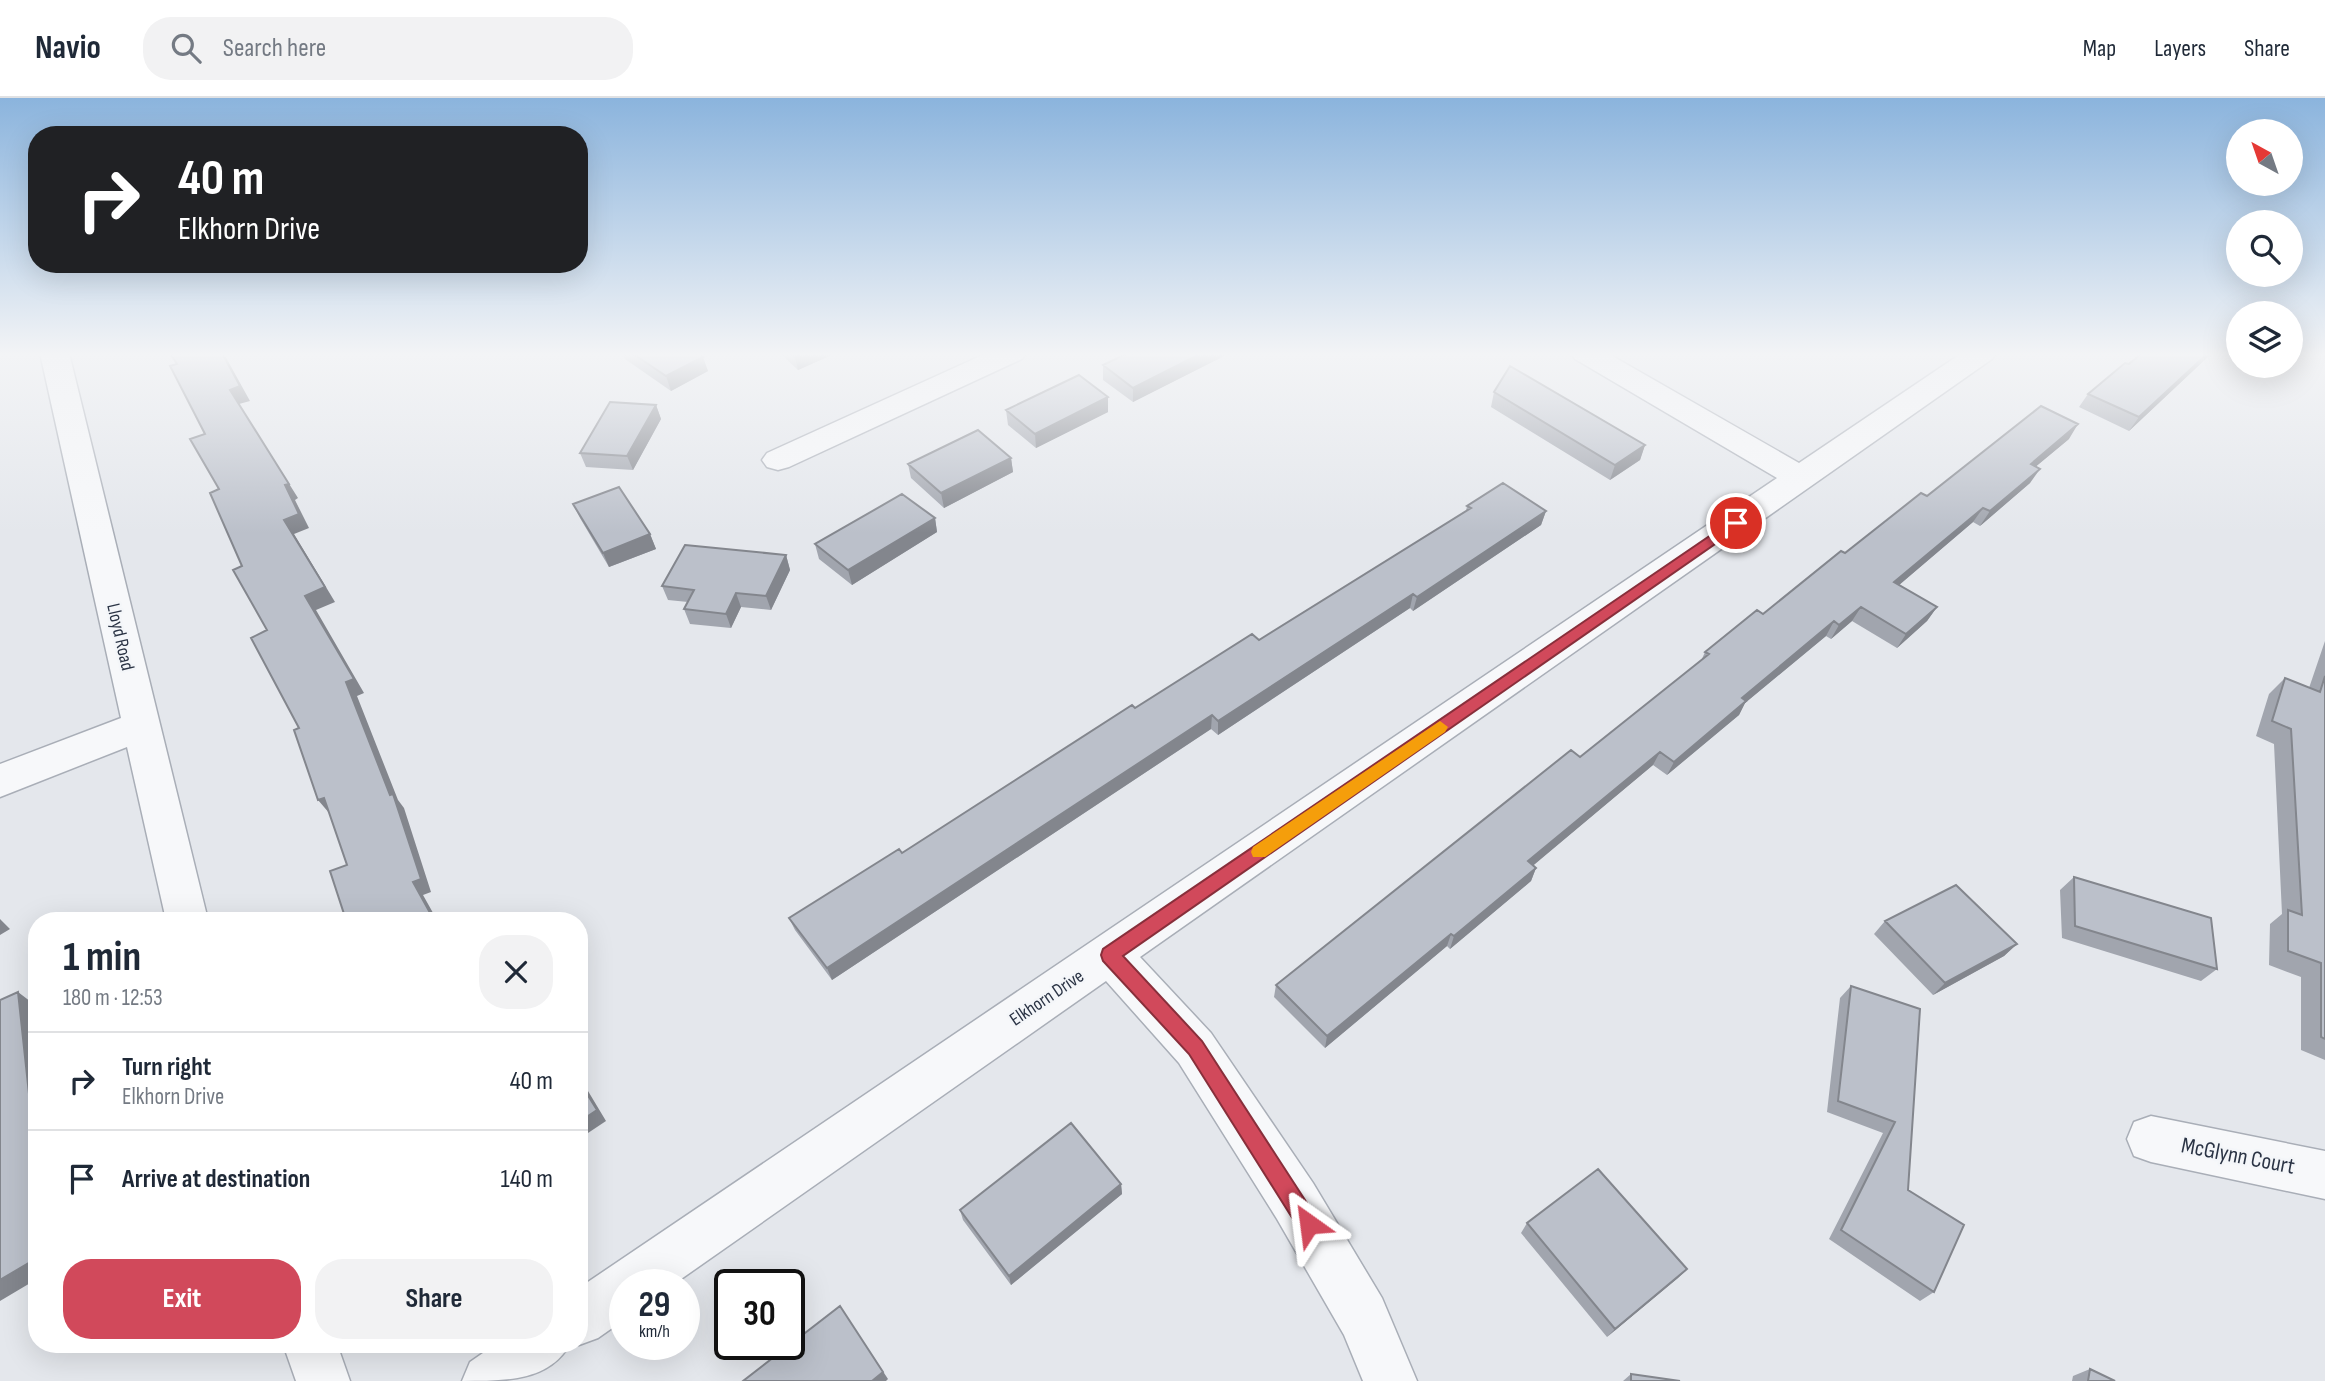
<!DOCTYPE html>
<html lang="en">
<head>
<meta charset="utf-8">
<style>
	:root { --surface:#fff; --page:#f2f2f3; --text:#1f2937; --muted:#747a83; --line:#e0e1e3; --accent:#d1495b }
	body { margin:0; font-family:"Sofia Sans Condensed",sans-serif; background:var(--page); color:var(--text); height:100vh; display:flex; flex-direction:column; font-size:26px; white-space:nowrap }
	* { box-sizing:border-box; margin:0 }
	p { font-size:23px; color:var(--muted) }
	.icon { flex:none; width:38px; height:38px; fill:none; stroke:currentColor; stroke-width:2; stroke-linecap:round; stroke-linejoin:round }
	.map { position:relative; flex:1; overflow:hidden }
	.side { position:absolute; left:28px; top:814px; width:560px; height:441px; display:flex; flex-direction:column; background:var(--surface); border-radius:28px; box-shadow:0 7px 28px #0002 }
	.side>* { flex:none }
	.top-card { position:absolute; left:28px; top:28px; width:560px; height:147px; border-radius:28px; box-shadow:0 7px 28px #0002; background:#202124; color:#fff; overflow:hidden }
	.needle { width:46px; rotate:320deg }
	.tools { position:absolute; left:2226px; top:21px; display:grid; gap:14px }
	.tools a { display:grid; place-items:center; width:77px; height:77px; border-radius:50%; background:var(--surface); box-shadow:0 7px 28px #0002; font-size:35px }
	.speed { position:absolute; left:609px; top:1171px; display:flex; gap:14px; font-size:35px; font-weight:700; text-align:center }
	.speed>* { display:grid; place-content:center; width:91px; height:91px; border-radius:50%; background:var(--surface); box-shadow:0 7px 28px #0002; line-height:1 }
	.speed small { font-size:18px; font-weight:400 }
	.speed .limit { border:4px solid #111; border-radius:10px; background:#fff; color:#111 }
	.pin { position:absolute; display:grid; place-items:center; width:60px; height:60px; color:#fff; margin:-30px; border:4px solid #fff; border-radius:50%; box-shadow:0 2px 7px #0007 }
	.me { position:absolute; width:77px; margin:-38px; rotate:329deg; stroke-linejoin:round; filter:drop-shadow(0 0 5px #0008) }
	.turn { display:flex; align-items:center; gap:24px; height:147px; padding:0 35px; font-size:32px }
	.turn .icon { width:91px; height:91px; stroke-width:2.5 }
	.turn b { display:block; font-size:49px; line-height:60px }
	.round { display:grid; place-items:center; flex:none; width:74px; height:74px; border-radius:28px; background:var(--page) }
	.head { display:flex; align-items:center; justify-content:space-between; height:119px; padding:0 35px }
	h1 { font-size:42px; font-weight:700; line-height:52px }
	.action { display:flex; gap:14px; margin-top:auto; padding:14px 35px }
	.action a { flex:1; height:80px; border-radius:28px; background:var(--accent); color:#fff; font-size:28px; font-weight:700; line-height:80px; text-align:center }
	.action a+a { background:var(--page); color:var(--text) }
	ul { padding:0; list-style:none }
	li { display:flex; align-items:center; gap:21px; height:98px; padding:0 35px; border-top:2px solid var(--line) }
	li div { flex:1 }
	li b { display:block; font-size:26px }
	li em { font-style:normal }
	header { display:flex; align-items:center; gap:42px; box-sizing:border-box; height:98px; padding:0 35px; background:var(--surface); border-bottom:2px solid var(--line) }
	header strong { font-size:33px }
	nav { display:flex; gap:38px; margin-inline-start:auto; font-size:24px }
	.search { width:490px; height:63px; background:var(--page); display:flex; align-items:center; gap:18px; box-sizing:border-box; padding:0 24px; border-radius:28px; color:var(--muted); font-size:26px }
	.map>svg:first-child { display:block }
	.lines { fill:none; stroke-linecap:round; stroke-linejoin:round }
	.minor-casing { stroke:#a9aeb7; stroke-width:3 }
	.minor { fill:#f7f8fa; fill-rule:evenodd }
	.wall { fill:#a1a5ae }
	.shaded-wall { fill:#83868d }
	.building { fill:#bbc0ca; stroke:#83868d; stroke-width:2 }
	.route { fill:#d1495b; stroke:#882f3b; stroke-width:2 }
	.slow { fill:#f59e0b }
	.labels { text-anchor:middle; dominant-baseline:central; stroke-width:5; stroke-linejoin:round; paint-order:stroke }
	.street-label { font-size:19px; fill:#2b3445; stroke:#f4f6f9 }
	.near-street-label { font-size:23px; fill:#2b3445; stroke:#f4f6f9 }
</style>
</head>
<body>
<header>
<strong>Navio</strong>
<div class="search"><svg class="icon" aria-label="search" viewBox="0 0 24 24"><circle cx="10" cy="10" r="6"/><path d="M15 15l6 6"/></svg>Search here</div>
<nav><a>Map</a><a>Layers</a><a>Share</a></nav>
</header>
<div class="map">
<svg width="2325" height="1283" viewBox="0 0 2325 1283">
	<rect width="100%" height="100%" fill="#e4e7ec"/>
	<g class="lines">
		<g class="minor-casing">
			<path id="minor" d="M 40,255 L 69,255 L 208,822 L 166,822 L 127,649 L 0,699 L 0,666 L 121,620 Z
				M 987,255 L 1026,255 L 1022,261 L 789,369 L 778,372 L 767,369 L 762,362 L 767,355 Z
				M 1571,255 L 1607,255 L 1799,365 L 1962,255 L 1996,255 L 1992,261 L 1140,859 L 1211,935 L 1313,1085 L 1382,1200 L 1417,1283 L 1363,1283 L 1344,1237 L 1277,1121 L 1179,965 L 1106,883 L 674,1186 L 625,1186 L 625,1221 L 598,1240 L 579,1247 L 576,1246 L 579,1246 L 579,1190 L 1777,380 L 1575,261 Z
				M 2151,1018 L 2325,1053 L 2325,1101 L 2151,1064 L 2134,1058 L 2127,1041 L 2134,1024 Z
				M 283,1246 L 337,1246 L 350,1283 L 296,1283 Z
				M 496,1246 L 570,1246 C 549,1283 507,1283 462,1283 L 470,1264 Z"/>
		</g>
		<use href="#minor" class="minor"/>
	</g>
	<path class="wall" d="M 623,255 L 698,255 L 708,273 L 671,293 L 625,261 Z
		M 780,255 L 836,255 L 798,272 Z
		M 1128,255 L 1230,255 L 1133,304 L 1103,282 L 1103,267 Z
		M 2142,255 L 2212,255 L 2129,333 L 2079,309 L 2088,296 Z
		M 1494,294 L 1645,347 L 1640,362 L 1610,382 L 1491,309 Z
		M 656,307 L 661,321 L 633,372 L 586,369 L 580,355 Z
		M 1006,312 L 1108,314 L 1036,350 L 1008,327 Z
		M 2069,341 L 2035,369 L 2030,385 L 1980,428 L 1973,424 L 1899,487 L 1937,509 L 1927,523 L 1897,550 L 1852,523 L 1831,541 L 1826,538 L 1745,605 L 1739,617 L 1667,677 L 1653,667 L 1533,767 L 1536,770 L 1531,783 L 1450,851 L 1447,848 L 1325,950 L 1274,899 L 1276,887 L 1580,659 L 1701,563 L 1705,554 L 1763,516 L 1845,455 L 1927,398 Z
		M 1011,360 L 1013,374 L 944,410 L 911,380 L 908,366 Z
		M 573,406 L 650,436 L 656,451 L 609,469 L 580,420 Z
		M 1467,408 L 1546,413 L 1541,427 L 1413,513 L 1410,510 L 1218,637 L 1211,631 L 832,882 L 795,832 L 789,820 L 902,755 L 1135,610 L 1259,542 L 1466,413 Z
		M 935,420 L 937,434 L 852,487 L 819,461 L 815,446 Z
		M 786,457 L 790,472 L 771,512 L 741,509 L 731,530 L 690,526 L 684,511 L 688,504 L 668,502 L 662,488 Z
		M 2325,543 L 2325,962 L 2301,952 L 2301,879 L 2269,867 L 2270,826 L 2282,816 L 2274,646 L 2256,638 L 2269,596 L 2285,580 L 2309,590 Z
		M 2074,779 L 2217,871 L 2201,883 L 2062,840 L 2060,792 Z
		M 1885,823 L 2017,846 L 2004,858 L 1933,897 L 1874,836 Z
		M 1851,888 L 1920,911 L 1908,1092 L 1934,1194 L 1920,1203 L 1829,1141 L 1883,1035 L 1827,1014 L 1840,900 Z
		M 1121,1086 L 1122,1096 L 1011,1187 L 963,1122 L 960,1112 Z
		M 1527,1125 L 1687,1171 L 1607,1239 L 1521,1135 Z
		M 2090,1271 L 2115,1283 L 2072,1283 L 2073,1278 Z
		M 1631,1276 L 1680,1283 L 1623,1283 Z"/>
	<path class="shaded-wall" d="M 222,255 L 225,255 L 224,256 L 250,303 L 239,306 L 298,400 L 295,402 L 309,430 L 294,436 L 335,504 L 316,512 L 364,595 L 357,598 L 398,702 L 404,710 L 431,794 L 423,797 L 437,822 L 434,822 L 413,784 L 390,697 L 305,498 L 284,422 L 230,292 Z
		M 802,255 L 836,255 L 798,272 L 795,259 Z
		M 1202,255 L 1230,255 L 1133,304 L 1133,290 Z
		M 2208,255 L 2212,255 L 2129,333 L 2139,319 Z
		M 703,259 L 708,273 L 671,293 L 666,278 Z
		M 1108,299 L 1108,314 L 1036,350 L 1035,336 Z
		M 656,307 L 661,321 L 633,372 L 627,358 Z
		M 2078,326 L 2069,341 L 2021,381 L 2031,366 Z
		M 1645,347 L 1640,362 L 1610,382 L 1615,367 Z
		M 1011,360 L 1013,374 L 944,410 L 941,395 Z
		M 2040,371 L 2030,385 L 1980,428 L 1990,413 Z
		M 1983,410 L 1973,424 L 1885,499 L 1894,484 Z
		M 1546,413 L 1541,427 L 1413,513 L 1417,499 Z
		M 935,420 L 937,434 L 852,487 L 848,472 Z
		M 650,436 L 656,451 L 609,469 L 603,455 Z
		M 786,457 L 790,472 L 771,512 L 766,498 Z
		M 736,495 L 741,509 L 731,530 L 726,516 Z
		M 1413,496 L 1410,510 L 1218,637 L 1218,623 Z
		M 1861,509 L 1852,523 L 1831,541 L 1839,527 Z
		M 1937,509 L 1927,523 L 1897,550 L 1906,536 Z
		M 1834,523 L 1826,538 L 1745,605 L 1739,617 L 1667,677 L 1674,664 L 1742,600 Z
		M 1212,617 L 1211,631 L 832,882 L 827,870 Z
		M 1660,654 L 1653,667 L 1523,776 L 1528,763 Z
		M 324,700 L 330,716 L 318,702 Z
		M 1536,770 L 1531,783 L 1450,851 L 1454,838 Z
		M 0,821 L 10,831 L 0,837 Z
		M 1451,836 L 1447,848 L 1325,950 L 1327,938 Z
		M 2017,846 L 2004,858 L 1933,897 L 1945,885 Z
		M 18,894 L 35,907 L 37,917 L 37,1035 L 33,1033 Z
		M 579,978 L 606,1023 L 579,1041 Z
		M 1121,1086 L 1122,1096 L 1011,1187 L 1009,1178 Z
		M 37,1160 L 37,1181 L 0,1203 L 0,1182 Z
		M 1687,1171 L 1678,1180 L 1607,1239 L 1615,1231 Z
		M 840,1208 L 888,1281 L 886,1283 L 872,1283 Z"/>
	<path class="building" d="M 170,255 L 222,255 L 240,288 L 230,292 L 289,386 L 285,387 L 299,416 L 284,422 L 325,489 L 305,498 L 354,581 L 346,584 L 390,697 L 393,696 L 421,781 L 413,784 L 434,822 L 346,822 L 330,773 L 347,767 L 324,700 L 318,702 L 294,632 L 299,630 L 251,540 L 267,532 L 233,472 L 242,468 L 210,395 L 219,391 L 190,341 L 205,336 L 170,268 L 177,266 Z
		M 632,255 L 698,255 L 703,259 L 666,278 Z
		M 791,255 L 802,255 L 795,259 Z
		M 1128,255 L 1202,255 L 1133,290 L 1103,267 Z
		M 2142,255 L 2208,255 L 2139,319 L 2088,296 L 2125,265 L 2129,266 Z
		M 1510,268 L 1645,347 L 1615,367 L 1494,294 Z
		M 1079,277 L 1108,299 L 1035,336 L 1006,312 Z
		M 610,304 L 656,307 L 627,358 L 580,355 Z
		M 2041,308 L 2078,326 L 2031,366 L 2040,371 L 1990,413 L 1983,410 L 1894,484 L 1937,509 L 1906,536 L 1861,509 L 1839,527 L 1834,523 L 1742,600 L 1746,603 L 1674,664 L 1660,654 L 1528,763 L 1536,770 L 1454,838 L 1451,836 L 1327,938 L 1276,887 L 1571,652 L 1580,659 L 1709,556 L 1705,554 L 1757,512 L 1763,516 L 1841,453 L 1845,455 L 1921,395 L 1927,398 Z
		M 978,332 L 1011,360 L 941,395 L 908,366 Z
		M 1503,385 L 1546,413 L 1417,499 L 1413,496 L 1218,623 L 1212,617 L 827,870 L 789,820 L 899,751 L 902,755 L 1132,607 L 1135,610 L 1252,536 L 1259,542 L 1471,410 L 1467,408 Z
		M 619,389 L 650,436 L 603,455 L 573,406 Z
		M 902,396 L 935,420 L 848,472 L 815,446 Z
		M 685,447 L 786,457 L 766,498 L 736,495 L 726,516 L 684,511 L 694,492 L 662,488 Z
		M 2325,578 L 2325,941 L 2321,939 L 2321,865 L 2288,853 L 2288,812 L 2302,817 L 2291,631 L 2272,623 L 2285,580 L 2320,594 Z
		M 2074,779 L 2211,820 L 2217,871 L 2075,828 Z
		M 1956,787 L 2017,846 L 1945,885 L 1885,823 Z
		M 1851,888 L 1920,911 L 1908,1092 L 1964,1127 L 1934,1194 L 1841,1132 L 1895,1024 L 1838,1003 Z
		M 18,894 L 33,1033 L 37,1031 L 37,1160 L 0,1182 L 0,902 Z
		M 579,983 L 597,1012 L 579,1024 Z
		M 1071,1025 L 1121,1086 L 1009,1178 L 960,1112 Z
		M 1598,1071 L 1687,1171 L 1615,1231 L 1527,1125 Z
		M 840,1208 L 883,1274 L 872,1283 L 743,1283 Z
		M 2090,1271 L 2115,1283 L 2088,1283 Z
		M 1631,1276 L 1680,1283 L 1631,1283 Z"/>
	<linearGradient id="sky" x2="0" y2="1"><stop stop-color="#8bb4dd"/><stop offset="0.59" stop-color="#f3f4f6"/><stop offset="1" stop-color="#f3f4f6" stop-opacity="0"/></linearGradient>
	<rect width="2325" height="435" fill="url(#sky)"/>
	<path class="route" d="M 1736,420 L 1743,425 L 1741,428 L 1123,858 L 1202,943 L 1316,1119 L 1319,1126 L 1316,1134 L 1309,1137 L 1301,1134 L 1189,956 L 1103,863 L 1101,857 L 1103,851 Z"/>
	<path class="slow" d="M 1440,623 L 1448,629 L 1445,634 L 1265,759 L 1253,759 L 1251,754 L 1253,749 Z"/>
	<g class="labels">
		<g class="street-label">
			<text transform="translate(120 539) rotate(77)">Lloyd Road</text>
			<text transform="translate(1047 900) rotate(-34)">Elkhorn Drive</text>
		</g>
		<g class="near-street-label">
			<text transform="translate(2238 1058) rotate(11)">McGlynn Court</text>
		</g>
	</g>
</svg>
<div class="tools">
<a><svg class="needle" viewBox="-14 -14 28 28"><path d="M0-13l5 13h-10z" fill="#e53935"/><path d="M0 13l5-13h-10z" fill="#747a83"/></svg></a>
<a><svg class="icon" aria-label="search" viewBox="0 0 24 24"><circle cx="10" cy="10" r="6"/><path d="M15 15l6 6"/></svg></a>
<a><svg class="icon" aria-label="layers" viewBox="0 0 24 24"><path d="M12 4l9 5-9 5-9-5zM3 14l9 5 9-5"/></svg></a>
</div>
<div class="speed"><div>29<small>km/h</small></div><div class="limit">30</div></div>
<div class="pin" style="left:1736px;top:425px;background:#d93025"><svg class="icon" aria-label="arrive" viewBox="0 0 24 24"><path d="M6 21V4h12l-3 4 3 4H6"/></svg></div>
<svg class="me" style="left:1309px;top:1126px" viewBox="-20 -20 40 40"><path d="M0-17L14 15 0 8-14 15z" fill="#d1495b" stroke="#fff" stroke-width="4"/></svg>
<div class="top-card">
<div class="turn"><svg class="icon" aria-label="right" viewBox="0 0 24 24"><path d="M7 20v-9h11M14 6l5 5-5 5"/></svg><div><b>40 m</b>Elkhorn Drive</div></div>
</div>
<section class="side">
<div class="head"><div><h1>1 min</h1><p>180 m · 12:53</p></div><a class="round"><svg class="icon" aria-label="close" viewBox="0 0 24 24"><path d="M6 6l12 12M18 6L6 18"/></svg></a></div>
<ul>
<li><svg class="icon" aria-label="right" viewBox="0 0 24 24"><path d="M7 20v-9h11M14 6l5 5-5 5"/></svg><div><b>Turn right</b><p>Elkhorn Drive</p></div><em>40 m</em></li>
<li><svg class="icon" aria-label="arrive" viewBox="0 0 24 24"><path d="M6 21V4h12l-3 4 3 4H6"/></svg><div><b>Arrive at destination</b></div><em>140 m</em></li>
</ul>
<div class="action"><a>Exit</a><a>Share</a></div>
</section>
</div>
</body>
</html>
